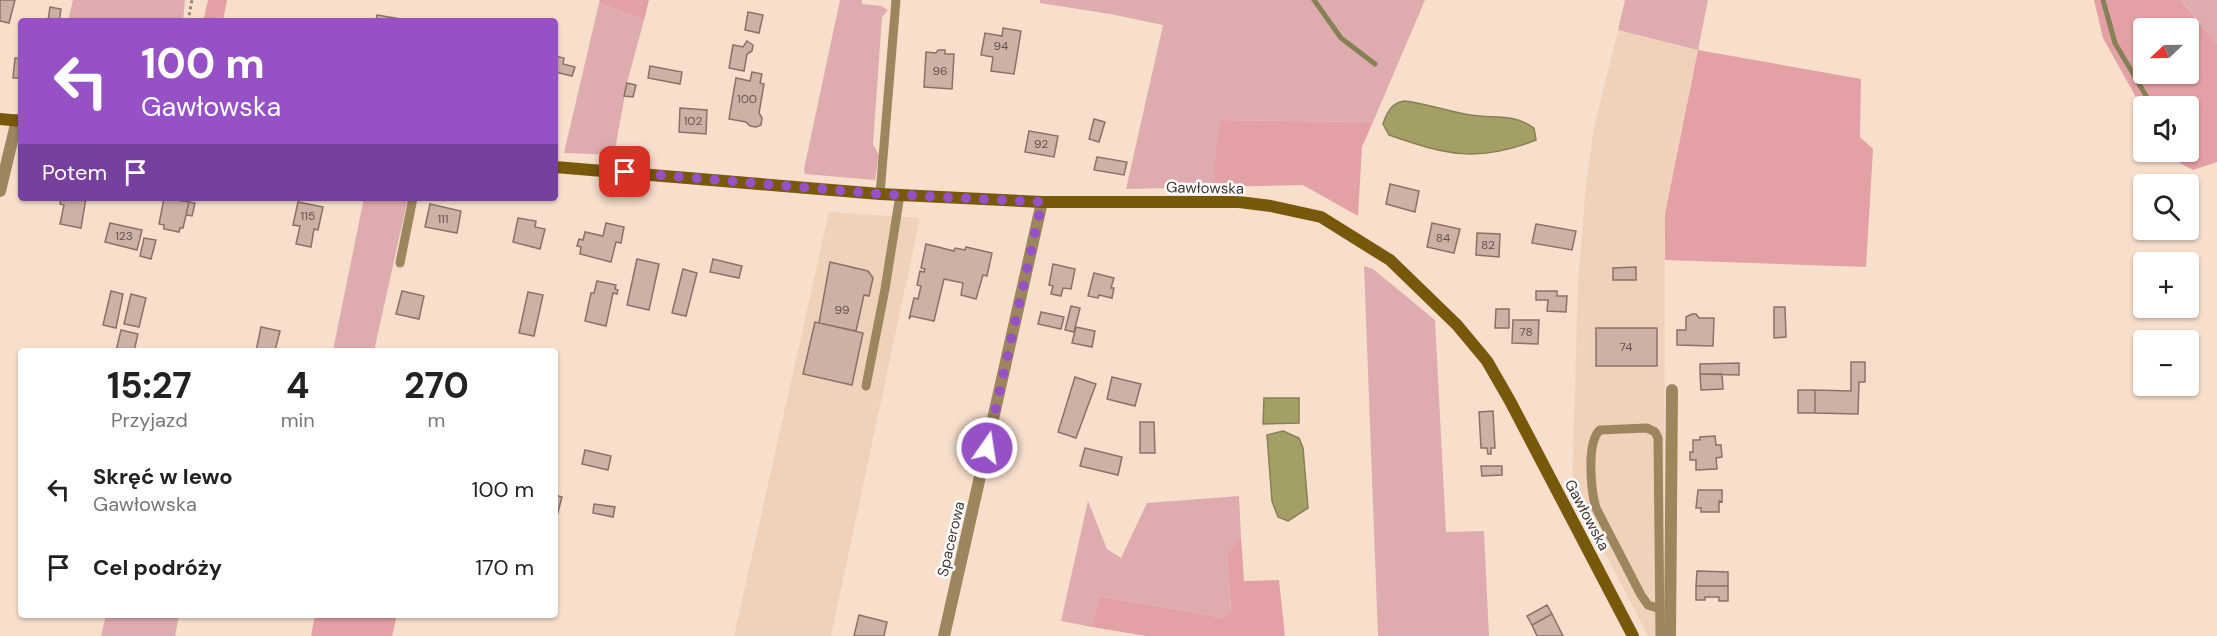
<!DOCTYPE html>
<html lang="pl">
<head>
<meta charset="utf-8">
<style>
	:root { --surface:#fff; --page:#f6f6f6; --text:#222; --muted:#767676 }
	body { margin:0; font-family:"DM Sans",sans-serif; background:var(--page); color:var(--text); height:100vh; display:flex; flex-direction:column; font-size:22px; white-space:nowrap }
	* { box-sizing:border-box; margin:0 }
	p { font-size:20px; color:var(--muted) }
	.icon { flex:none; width:33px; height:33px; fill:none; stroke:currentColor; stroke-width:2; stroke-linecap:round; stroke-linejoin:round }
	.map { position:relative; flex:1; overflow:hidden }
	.panel { position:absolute; left:18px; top:348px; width:540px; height:270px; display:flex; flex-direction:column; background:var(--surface); border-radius:6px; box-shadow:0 2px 4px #0004 }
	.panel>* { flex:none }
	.banner { position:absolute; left:18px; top:18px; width:540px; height:183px; border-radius:6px; box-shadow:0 2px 4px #0004; background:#9651c6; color:#fff; overflow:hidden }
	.needle { width:39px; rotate:248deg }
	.tools { position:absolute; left:2133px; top:18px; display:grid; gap:12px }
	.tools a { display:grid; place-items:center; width:66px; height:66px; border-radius:6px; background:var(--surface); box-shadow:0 2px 4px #0004; font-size:30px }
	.pin { position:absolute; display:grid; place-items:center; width:51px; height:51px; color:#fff; margin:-26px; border-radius:12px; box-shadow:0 3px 9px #0006 }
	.me { position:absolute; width:66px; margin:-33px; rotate:13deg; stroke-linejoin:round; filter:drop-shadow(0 0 4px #0008) }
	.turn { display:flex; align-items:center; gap:21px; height:126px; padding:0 24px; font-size:27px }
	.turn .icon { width:78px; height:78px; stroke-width:2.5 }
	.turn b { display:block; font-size:42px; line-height:51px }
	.then { display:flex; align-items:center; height:57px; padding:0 24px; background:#0003; gap:12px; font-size:22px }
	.eta { display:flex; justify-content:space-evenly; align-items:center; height:102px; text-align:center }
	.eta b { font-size:36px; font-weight:700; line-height:42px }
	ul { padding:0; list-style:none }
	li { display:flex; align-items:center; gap:18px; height:78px; padding:0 24px }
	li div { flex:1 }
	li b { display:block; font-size:22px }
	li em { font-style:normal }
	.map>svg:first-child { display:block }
	.built { fill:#f0d2ba }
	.green { fill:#deacae }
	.forest { fill:#e4a1a5; fill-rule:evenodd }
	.water { fill:#a4a065; stroke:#868055; stroke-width:1.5 }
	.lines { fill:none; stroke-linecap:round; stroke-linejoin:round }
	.stream { stroke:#868055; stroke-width:5 }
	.building { fill:#cdb0a6; stroke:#8b7168; stroke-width:1.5 }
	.path { stroke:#968679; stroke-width:3; stroke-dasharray:3 3; stroke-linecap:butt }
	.lane { stroke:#9c865d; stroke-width:9 }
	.street { stroke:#9c865d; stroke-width:12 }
	.secondary { stroke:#78590c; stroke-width:12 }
	.route { stroke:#9651c6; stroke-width:10; stroke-dasharray:0 18 }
	.labels { text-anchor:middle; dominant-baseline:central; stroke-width:5; stroke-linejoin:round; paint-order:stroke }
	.number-label { font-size:12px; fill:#63554e }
	.street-label { font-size:15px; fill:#403730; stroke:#fff }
</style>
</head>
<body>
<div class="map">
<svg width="2217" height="636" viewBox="0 0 2217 636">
	<rect width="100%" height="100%" fill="#f7dfcc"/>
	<path class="built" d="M 1618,30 L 1698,50 L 1665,214 L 1664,636 L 1648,636 L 1572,489 L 1578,281 L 1586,184 L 1594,128 Z
		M 829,212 L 920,218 L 831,636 L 734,636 Z"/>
	<path class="green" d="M 73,0 L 185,0 L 183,21 L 68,21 Z
		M 840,0 L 862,0 L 862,4 L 881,6 L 888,10 L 882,17 L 873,144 L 879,155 L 875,180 L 805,174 L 804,169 Z
		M 1040,0 L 1425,0 L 1373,122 L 1221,120 L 1212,187 L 1126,189 L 1163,25 L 1110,14 L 1040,3 Z
		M 1625,0 L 1708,0 L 1698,50 L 1618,30 Z
		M 2181,0 L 2217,0 L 2217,44 L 2183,2 Z
		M 599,3 L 644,20 L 627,83 L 614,155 L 564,153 Z
		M 364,198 L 408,198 L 374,351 L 333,350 Z
		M 1364,266 L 1373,269 L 1435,320 L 1446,532 L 1484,531 L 1489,636 L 1378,636 Z
		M 1239,496 L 1241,537 L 1227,553 L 1231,612 L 1224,618 L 1099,596 L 1092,627 L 1061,621 L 1088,501 L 1107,549 L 1121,558 L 1147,503 Z
		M 106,615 L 179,615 L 175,636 L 101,636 Z"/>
	<path class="forest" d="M 208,0 L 227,0 L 223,21 L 203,21 Z
		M 600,0 L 649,0 L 644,20 L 599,3 Z
		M 2094,0 L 2181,0 L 2217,44 L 2217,162 L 2193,170 L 2180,163 L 2171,152 L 2188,152 L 2188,106 L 2144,106 L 2143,110 L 2103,38 ZM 2188,28 L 2188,74 L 2144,74 L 2144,28 Z
		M 1698,50 L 1861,79 L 1860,137 L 1873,149 L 1866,267 L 1665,260 L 1665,214 Z
		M 1220,120 L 1373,122 L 1362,147 L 1358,216 L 1303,185 L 1212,187 Z
		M 1241,537 L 1244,581 L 1279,580 L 1285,636 L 1146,636 L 1092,627 L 1099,596 L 1224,618 L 1231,611 L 1227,553 Z
		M 315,615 L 397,615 L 392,636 L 311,636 Z"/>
	<path class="water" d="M 1405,101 C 1427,104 1448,111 1470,115 C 1494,119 1513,113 1534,128 L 1536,140 C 1477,163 1447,155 1389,135 L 1383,124 C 1387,112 1392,102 1405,101 Z
		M 1264,398 L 1299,398 L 1299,423 L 1263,424 Z
		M 1283,431 L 1299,438 L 1303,448 L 1308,508 L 1288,521 L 1278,517 L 1272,501 L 1267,435 Z"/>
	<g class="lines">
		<path class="stream" d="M 1314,0 L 1341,38 L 1375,64
			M 2103,0 L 2115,43 L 2152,106
			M 2188,151 L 2196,156"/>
	</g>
	<path class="building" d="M 0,0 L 15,0 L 9,23 L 0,21 Z
		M 50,7 L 61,9 L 59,21 L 48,21 Z
		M 748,12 L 763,15 L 759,33 L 745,30 Z
		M 377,15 L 400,19 L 400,21 L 376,21 Z
		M 1003,28 L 1021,31 L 1014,74 L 991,71 L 993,57 L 981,55 L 985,33 L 1002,36 Z
		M 747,41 L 753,45 L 752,51 L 747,54 L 744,71 L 729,68 L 733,45 L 743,47 Z
		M 938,50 L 945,50 L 945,54 L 954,54 L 952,89 L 924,87 L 926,52 L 936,53 Z
		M 555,56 L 564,58 L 563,64 L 575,67 L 572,76 L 555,72 Z
		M 15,58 L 21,59 L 21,78 L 13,78 Z
		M 650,66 L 682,72 L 680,84 L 648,78 Z
		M 752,72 L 762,74 L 760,83 L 764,84 L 759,113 L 762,118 L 761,125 L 756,127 L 750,126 L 746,122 L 729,119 L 736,78 L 750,81 Z
		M 627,83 L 636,85 L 633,97 L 624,96 Z
		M 680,108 L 707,110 L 706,134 L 679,132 Z
		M 1094,119 L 1105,122 L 1099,142 L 1089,139 Z
		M 1029,131 L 1058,136 L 1054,157 L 1025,152 Z
		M 1097,157 L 1127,162 L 1124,175 L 1094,170 Z
		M 1390,184 L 1419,191 L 1415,212 L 1386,204 Z
		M 61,198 L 86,198 L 81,228 L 60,224 L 64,205 L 60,204 Z
		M 164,198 L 189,202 L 183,228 L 180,228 L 179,232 L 164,229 L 164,225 L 159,224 Z
		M 189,202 L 195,203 L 192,216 L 186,215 Z
		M 298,202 L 323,207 L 318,230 L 314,229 L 311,247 L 296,244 L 300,226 L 293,225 Z
		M 430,204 L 461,211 L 457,233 L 425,227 Z
		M 518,218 L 536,221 L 535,227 L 545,229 L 540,249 L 513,242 Z
		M 110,223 L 142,230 L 137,250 L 105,242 Z
		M 606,223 L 624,227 L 621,243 L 616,242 L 611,262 L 580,254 L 581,247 L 577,246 L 579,239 L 583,240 L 585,232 L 603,236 Z
		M 1432,223 L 1460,229 L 1454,253 L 1427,247 Z
		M 1536,224 L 1576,231 L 1572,250 L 1532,243 Z
		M 1477,233 L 1500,234 L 1499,257 L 1476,255 Z
		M 144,238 L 156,240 L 151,259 L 140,256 Z
		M 926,244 L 954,251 L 955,248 L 965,250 L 966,247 L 992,253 L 987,276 L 983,275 L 976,299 L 961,295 L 963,283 L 944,279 L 934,321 L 911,316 L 909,319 L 914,298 L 918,299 L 921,286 L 917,285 L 920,271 L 924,272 L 925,269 L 921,268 Z
		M 637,259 L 659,264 L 649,310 L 627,305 Z
		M 713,259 L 742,266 L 739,278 L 710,272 Z
		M 830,262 L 868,271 L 873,278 L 869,296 L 864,295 L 856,331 L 819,323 Z
		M 1053,264 L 1075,269 L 1071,289 L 1063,288 L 1061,296 L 1051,294 L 1053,286 L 1049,285 Z
		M 1636,267 L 1636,280 L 1613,280 L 1613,268 Z
		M 683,269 L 697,273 L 686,316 L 672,313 Z
		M 1094,273 L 1114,278 L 1111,288 L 1114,288 L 1112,298 L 1099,295 L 1098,298 L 1088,296 Z
		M 597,281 L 616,285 L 615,289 L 618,290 L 617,294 L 613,293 L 606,326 L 585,321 L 591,293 L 594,293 Z
		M 111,291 L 123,294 L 116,328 L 103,325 Z
		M 402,291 L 424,296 L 419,319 L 396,314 Z
		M 1536,291 L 1557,291 L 1557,296 L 1567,296 L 1566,312 L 1547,311 L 1548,300 L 1536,300 Z
		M 528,292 L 543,295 L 534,336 L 519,333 Z
		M 131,294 L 146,298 L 139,327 L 124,324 Z
		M 1071,306 L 1080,308 L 1074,332 L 1065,330 Z
		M 1774,307 L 1785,307 L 1786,337 L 1774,338 Z
		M 1496,309 L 1509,309 L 1509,328 L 1495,328 Z
		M 1041,312 L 1064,317 L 1061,329 L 1038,324 Z
		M 1692,314 L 1696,314 L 1699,318 L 1714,318 L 1713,346 L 1677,345 L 1677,330 L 1686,330 L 1686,317 Z
		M 1513,320 L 1539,320 L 1538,344 L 1512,343 Z
		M 815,322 L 863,333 L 852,385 L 803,374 Z
		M 261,327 L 280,331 L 275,351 L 256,351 Z
		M 1076,327 L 1095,331 L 1092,347 L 1072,343 Z
		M 1596,328 L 1657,328 L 1657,366 L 1596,366 Z
		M 121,330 L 138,334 L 134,351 L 116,351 Z
		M 1851,362 L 1865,362 L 1865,382 L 1859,382 L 1858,414 L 1815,413 L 1815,390 L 1851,391 Z
		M 1739,363 L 1739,375 L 1700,374 L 1700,364 Z
		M 1700,374 L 1722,374 L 1723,389 L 1701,390 Z
		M 1075,377 L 1096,384 L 1076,438 L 1058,432 Z
		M 1112,377 L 1141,384 L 1135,406 L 1107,399 Z
		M 1798,390 L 1815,390 L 1815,413 L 1798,413 Z
		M 1493,411 L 1495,448 L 1491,448 L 1491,454 L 1488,454 L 1487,448 L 1481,448 L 1479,412 Z
		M 1140,422 L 1154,422 L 1155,453 L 1140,453 Z
		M 1715,436 L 1716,445 L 1721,445 L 1722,457 L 1716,458 L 1717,469 L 1696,470 L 1696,460 L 1690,460 L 1690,452 L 1693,452 L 1693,440 L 1700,440 L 1700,437 Z
		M 1085,448 L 1122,457 L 1118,475 L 1080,466 Z
		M 585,450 L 611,456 L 608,470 L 582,464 Z
		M 1481,466 L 1502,466 L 1502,475 L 1482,476 Z
		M 1698,490 L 1722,490 L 1722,502 L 1719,501 L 1719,512 L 1701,512 L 1701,508 L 1696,508 Z
		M 555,495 L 562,497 L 557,516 L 555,516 Z
		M 594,504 L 615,507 L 613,517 L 593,513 Z
		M 1697,571 L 1728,572 L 1728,586 L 1696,586 Z
		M 1696,586 L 1728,586 L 1728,601 L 1719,601 L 1719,597 L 1705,597 L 1705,600 L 1696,600 Z
		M 1547,605 L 1552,614 L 1532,625 L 1527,616 Z
		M 1552,614 L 1563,636 L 1537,636 L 1532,625 Z
		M 859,615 L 887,622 L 884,636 L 854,636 Z"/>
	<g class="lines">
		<path class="path" d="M 188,21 L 192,0"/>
		<path class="lane" d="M 880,194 L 896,0
			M 400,263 L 413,198
			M 866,386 L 885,289 L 900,195
			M 1660,609 L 1648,605 L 1641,595 L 1596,508 C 1591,491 1586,442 1600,430 L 1647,428 L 1655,432 L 1658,438 L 1660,636"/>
		<path class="street" d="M 0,191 L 17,120
			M 944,636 L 1042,202
			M 1670,636 L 1672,390"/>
		<path class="secondary" d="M 0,119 L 21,121
			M 555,167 L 880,194 L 1042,202 L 1239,202 L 1271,206 L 1321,217 L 1390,260 L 1457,325 L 1487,361 L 1510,401 L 1633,636"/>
	</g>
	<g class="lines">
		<path class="route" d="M 625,172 L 880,194 L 1042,202 L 987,448"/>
	</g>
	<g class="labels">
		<g class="number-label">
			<text x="1001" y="46">94</text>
			<text x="940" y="71">96</text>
			<text x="747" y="99">100</text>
			<text x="693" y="121">102</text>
			<text x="1041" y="144">92</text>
			<text x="308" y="216">115</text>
			<text x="443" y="219">111</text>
			<text x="124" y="236">123</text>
			<text x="1443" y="238">84</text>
			<text x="1488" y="245">82</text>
			<text x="842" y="310">99</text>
			<text x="1526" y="332">78</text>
			<text x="1626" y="347">74</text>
		</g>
		<g class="street-label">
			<text transform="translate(1205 188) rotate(1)">Gawłowska</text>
			<text transform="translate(1587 515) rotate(62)">Gawłowska</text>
			<text transform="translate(951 539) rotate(-77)">Spacerowa</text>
		</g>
	</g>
</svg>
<div class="tools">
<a><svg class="needle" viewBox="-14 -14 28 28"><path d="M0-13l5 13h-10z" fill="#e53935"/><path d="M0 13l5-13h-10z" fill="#767676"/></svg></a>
<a><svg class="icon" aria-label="sound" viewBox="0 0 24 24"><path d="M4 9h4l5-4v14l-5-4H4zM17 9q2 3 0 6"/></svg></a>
<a><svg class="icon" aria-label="search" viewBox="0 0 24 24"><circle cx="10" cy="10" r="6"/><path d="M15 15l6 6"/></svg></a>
<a>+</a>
<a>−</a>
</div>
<div class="pin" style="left:625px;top:172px;background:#d93025"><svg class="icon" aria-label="arrive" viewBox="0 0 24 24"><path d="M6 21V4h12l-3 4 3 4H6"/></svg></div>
<svg class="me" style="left:987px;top:448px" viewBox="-20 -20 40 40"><circle r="17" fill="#9651c6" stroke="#fff" stroke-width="3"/><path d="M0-11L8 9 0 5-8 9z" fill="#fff"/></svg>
<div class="banner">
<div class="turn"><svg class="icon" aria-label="left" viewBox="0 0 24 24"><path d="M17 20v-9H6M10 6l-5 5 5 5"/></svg><div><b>100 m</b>Gawłowska</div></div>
<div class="then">Potem<svg class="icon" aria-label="arrive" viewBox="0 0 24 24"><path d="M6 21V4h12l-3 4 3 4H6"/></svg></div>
</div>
<section class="panel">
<div class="eta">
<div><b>15:27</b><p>Przyjazd</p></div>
<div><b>4</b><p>min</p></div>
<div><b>270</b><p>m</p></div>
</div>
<ul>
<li><svg class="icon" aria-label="left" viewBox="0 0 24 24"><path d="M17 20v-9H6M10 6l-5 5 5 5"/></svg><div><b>Skręć w lewo</b><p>Gawłowska</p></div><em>100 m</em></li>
<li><svg class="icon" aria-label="arrive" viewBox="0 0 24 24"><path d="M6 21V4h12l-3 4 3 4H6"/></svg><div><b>Cel podróży</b></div><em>170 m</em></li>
</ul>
</section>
</div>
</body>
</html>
